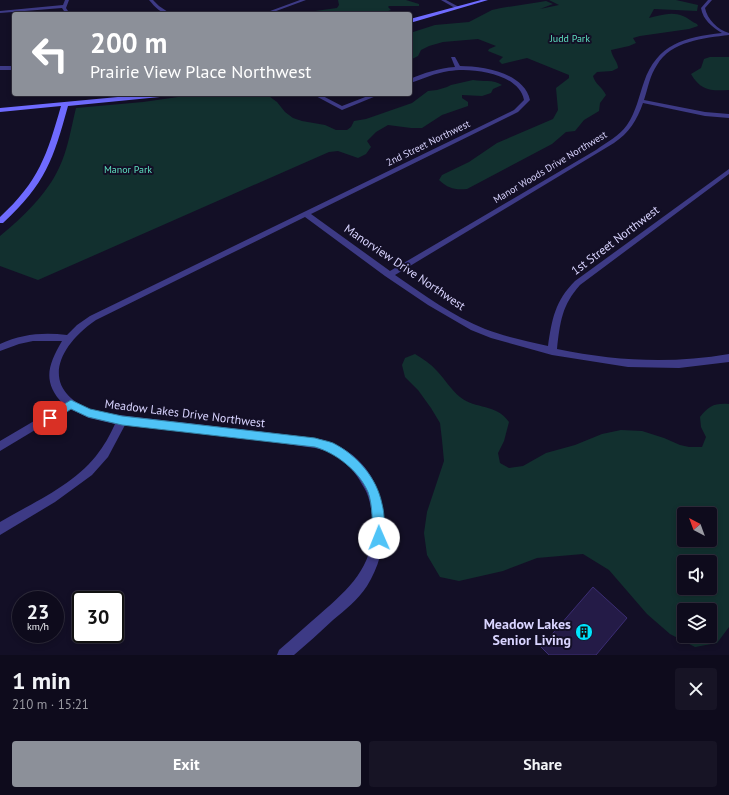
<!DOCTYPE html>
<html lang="en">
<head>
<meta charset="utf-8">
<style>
	:root { --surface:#0e0b1c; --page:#171425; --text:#f1f3f6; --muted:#9b9ba3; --line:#2e2b3b; --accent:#8c9099 }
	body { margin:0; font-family:"PT Sans",sans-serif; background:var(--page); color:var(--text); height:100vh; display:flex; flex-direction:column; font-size:15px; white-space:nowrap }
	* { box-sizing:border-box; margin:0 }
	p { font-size:13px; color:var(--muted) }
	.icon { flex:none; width:22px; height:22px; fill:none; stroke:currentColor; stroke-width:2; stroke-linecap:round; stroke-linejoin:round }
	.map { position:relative; height:655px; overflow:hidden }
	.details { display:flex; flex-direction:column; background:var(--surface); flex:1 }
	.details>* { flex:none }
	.top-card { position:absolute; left:12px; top:12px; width:400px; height:84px; border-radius:4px; box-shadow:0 2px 6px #0003,0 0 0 1px var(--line); background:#8c9099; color:#fff; overflow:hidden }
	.needle { width:26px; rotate:319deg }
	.buttons { position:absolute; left:677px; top:507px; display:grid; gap:8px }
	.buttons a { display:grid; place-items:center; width:40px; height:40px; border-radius:4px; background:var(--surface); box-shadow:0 2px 6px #0003,0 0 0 1px var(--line); font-size:20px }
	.speed { position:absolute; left:12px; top:591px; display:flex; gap:8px; font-size:20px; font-weight:700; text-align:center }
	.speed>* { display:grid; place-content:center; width:52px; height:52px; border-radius:50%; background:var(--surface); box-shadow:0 2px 6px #0003,0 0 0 1px var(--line); line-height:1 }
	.speed small { font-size:10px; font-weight:400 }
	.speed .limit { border:2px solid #111; border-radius:6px; background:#fff; color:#111 }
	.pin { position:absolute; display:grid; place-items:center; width:34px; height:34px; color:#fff; margin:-17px; border-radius:8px; box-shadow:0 2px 6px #0006 }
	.me { position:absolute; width:44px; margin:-22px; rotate:359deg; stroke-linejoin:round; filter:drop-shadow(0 0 3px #0008) }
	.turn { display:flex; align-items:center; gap:14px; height:84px; padding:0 12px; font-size:18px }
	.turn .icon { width:52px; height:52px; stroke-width:2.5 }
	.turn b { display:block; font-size:28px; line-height:34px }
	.round { display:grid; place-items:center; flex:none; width:42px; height:42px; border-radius:4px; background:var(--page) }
	.headline { display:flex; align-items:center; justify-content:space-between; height:68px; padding:0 12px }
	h1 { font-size:24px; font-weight:700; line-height:30px }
	.primary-button { display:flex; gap:8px; margin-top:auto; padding:8px 12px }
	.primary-button a { flex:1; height:46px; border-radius:4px; background:var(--accent); color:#fff; font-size:16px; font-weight:700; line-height:46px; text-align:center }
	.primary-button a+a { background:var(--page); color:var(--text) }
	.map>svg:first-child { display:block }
	.green { fill:#12302f; fill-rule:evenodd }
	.building { fill:#241b47; stroke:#3b2d73 }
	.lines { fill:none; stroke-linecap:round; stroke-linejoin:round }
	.street { fill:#3d3a85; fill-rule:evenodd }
	.secondary { fill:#6f6bff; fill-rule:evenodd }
	.route { fill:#4fc3f7; stroke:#337fa1 }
	.labels { text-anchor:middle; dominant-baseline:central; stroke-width:4; stroke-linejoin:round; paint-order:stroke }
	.far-park-label { font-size:10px; fill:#5fe0c0; stroke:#130f26 }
	.far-street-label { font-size:10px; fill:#d9d4ff; stroke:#130f26 }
	.street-label { font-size:12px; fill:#d9d4ff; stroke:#130f26 }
	.near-poi-label { font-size:14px; font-weight:bold; fill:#d9d4ff; stroke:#130f26; text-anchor:end }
</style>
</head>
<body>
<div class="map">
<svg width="729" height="655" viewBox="0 0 729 655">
	<rect width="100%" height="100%" fill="#130f26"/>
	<path class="green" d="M 338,0 L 406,0 L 419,4 L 419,6 L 389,6 L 388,7 L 391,10 L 380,14 L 312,14 L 315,11 L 337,8 L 339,5 Z
		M 549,0 L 676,0 L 698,5 L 697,11 L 654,9 L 649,18 C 661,15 672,11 683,16 C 688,18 692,22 697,24 L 698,26 L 689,29 L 640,36 L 633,38 L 636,43 L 629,46 L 611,50 C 612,57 618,62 618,68 L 612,71 L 597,72 L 593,76 C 595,84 602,87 606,95 L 600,103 L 599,111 L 584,120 L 575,131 L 566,132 L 552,144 L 467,189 C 455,190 449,189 439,180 L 442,175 L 469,162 L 497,143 L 553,119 L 558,110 L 556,88 L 569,78 L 569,75 L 527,58 L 502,64 L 499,61 L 503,57 L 488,51 L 489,49 L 496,46 L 478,39 L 443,42 L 429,46 L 421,50 L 418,56 L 410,60 L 410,33 L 435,25 L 469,22 L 492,10 L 501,8 L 540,2 L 546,1 L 553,4 L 540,9 L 559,5 Z
		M 710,57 L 729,57 L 729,90 C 711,91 701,91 691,74 L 701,68 L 704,59 Z
		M 473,80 C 483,82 493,79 502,85 L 493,89 L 491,93 L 482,96 L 462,95 L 462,98 L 468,102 L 468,106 L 442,115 L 422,128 L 411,128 L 388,125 L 376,132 L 367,141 L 371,147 L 366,154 L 358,158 L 338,151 L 329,152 L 38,280 L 0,266 L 0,236 C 22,218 47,194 59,168 C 68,149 71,128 76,108 L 143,102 L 199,94 L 266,94 L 277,102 L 285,112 L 293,118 L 302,121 L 325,125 L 336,130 L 347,130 L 351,127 L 354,121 L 366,119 L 412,103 L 428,91 L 437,90 L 447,87 L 451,85 Z
		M 415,354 C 423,359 431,364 437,371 C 445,379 451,390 460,397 C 476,410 496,403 509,422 L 504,441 L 498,453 L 500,463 L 509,468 L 523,466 L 546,453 L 575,445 L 602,434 L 621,430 L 642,431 L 664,438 L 680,445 L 689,447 L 702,447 L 706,437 L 701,427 L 700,417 C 709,406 714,403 729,404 L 729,627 L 717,643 L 695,647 L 670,634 L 647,614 L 609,570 L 583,554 L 537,558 L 503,571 L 459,581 L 440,577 L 427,555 L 424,533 L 427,512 L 444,461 L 442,440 L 440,423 L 431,408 L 418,390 L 405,377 L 402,365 L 405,358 ZM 684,514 L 710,514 L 710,540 L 684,540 ZM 684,562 L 710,562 L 710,588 L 684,588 ZM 684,610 L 710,610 L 710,636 L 684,636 Z"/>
	<path class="building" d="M 593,587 L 627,618 L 596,655 L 549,655 L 541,647 Z"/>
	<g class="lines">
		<path class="street" d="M 65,0 L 69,0 L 66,8 L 70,14 L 66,14 L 62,8 L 0,13 L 0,11 L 63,5 Z
			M 149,0 L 153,0 L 159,6 L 171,14 C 161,14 155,7 149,0 Z
			M 300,0 L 306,0 L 268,14 L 262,14 Z
			M 441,0 L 446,0 L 459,7 L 455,8 Z
			M 708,0 L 712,0 L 705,8 C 707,19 718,30 729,33 L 729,35 C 704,38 671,41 657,65 C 650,75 648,88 644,100 L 705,112 L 729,114 L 729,118 L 705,116 L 643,103 C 637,120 629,133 614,143 L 395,275 C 424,295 453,316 485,329 C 506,337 527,341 548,346 C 552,319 555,301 575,281 L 729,169 L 729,174 L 580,285 C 562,305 560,322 557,349 C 615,361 671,364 729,354 L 729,362 L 679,368 L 628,367 L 552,355 L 491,338 L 471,330 L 428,305 L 385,276 L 305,217 L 96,320 C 51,351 40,396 102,413 L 315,438 C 385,452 401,531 367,586 C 358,600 345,610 333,620 C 320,632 307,644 294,655 L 277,655 L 279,650 C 293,638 306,626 320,614 C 352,586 377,563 372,517 C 371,506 369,495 363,486 C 353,467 337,452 315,448 L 192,431 L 125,425 L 108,457 L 92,475 L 55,502 L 0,535 L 0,522 C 32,503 72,486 96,456 C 104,446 110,435 115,424 L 89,418 L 70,409 L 0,451 L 0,441 L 63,404 C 42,382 48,365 62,341 L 33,341 L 19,344 L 0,351 L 0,344 C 22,334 43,332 67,335 L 77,325 L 90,316 L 514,110 L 524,100 C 519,73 471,67 449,71 C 435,73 423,79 410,83 L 410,79 C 424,73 439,68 455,67 L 451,57 L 455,57 L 460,66 C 484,66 524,73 530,100 L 518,112 L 311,214 L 390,271 L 596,150 C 607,142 619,136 627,125 C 636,112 639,96 644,82 C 657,44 685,37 722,33 C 712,27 703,20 701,8 Z
			M 0,66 L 14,66 L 14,70 L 0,70 Z
			M 312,94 L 319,94 L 342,106 L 373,94 L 381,94 L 342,110 Z"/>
		<path class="secondary" d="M 481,0 L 488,0 L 410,23 L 410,19 Z
			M 150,94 L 173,94 L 170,96 L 68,106 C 53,160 46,183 3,223 L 0,223 L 0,217 C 39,181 47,155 61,106 L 0,112 L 0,108 Z"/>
	</g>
	<path class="route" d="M 71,400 L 90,409 L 122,416 L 315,438 C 321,440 328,441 333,443 C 357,455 377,478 382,504 C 385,515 384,527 385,538 L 383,542 L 379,544 L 374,542 L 373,538 C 372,523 373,506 368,492 C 359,471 336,453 315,447 L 122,425 L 88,417 L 71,409 C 64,414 54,423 46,421 L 45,418 L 46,415 Z"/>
	<defs>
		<g id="building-disc" transform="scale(0.9)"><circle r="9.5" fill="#00e5ff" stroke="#130f26"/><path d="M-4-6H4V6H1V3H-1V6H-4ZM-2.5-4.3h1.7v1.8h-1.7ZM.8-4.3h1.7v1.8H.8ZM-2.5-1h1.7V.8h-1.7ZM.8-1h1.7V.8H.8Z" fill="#111"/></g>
	</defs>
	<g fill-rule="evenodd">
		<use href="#building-disc" x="584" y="632"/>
	</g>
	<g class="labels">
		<g class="far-park-label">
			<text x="570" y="38">Judd Park</text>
			<text x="128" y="169">Manor Park</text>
		</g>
		<g class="far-street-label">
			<text transform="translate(428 143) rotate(-26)">2nd Street Northwest</text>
			<text transform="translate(550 167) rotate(-31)">Manor Woods Drive Northwest</text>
		</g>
		<g class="street-label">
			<text transform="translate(615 240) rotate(-37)">1st Street Northwest</text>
			<text transform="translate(405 267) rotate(34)">Manorview Drive Northwest</text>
			<text transform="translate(185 413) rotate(7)">Meadow Lakes Drive Northwest</text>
		</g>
		<g class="near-poi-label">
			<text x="571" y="624">Meadow Lakes<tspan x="571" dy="16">Senior Living</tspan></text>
		</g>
	</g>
</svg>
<div class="buttons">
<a><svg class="needle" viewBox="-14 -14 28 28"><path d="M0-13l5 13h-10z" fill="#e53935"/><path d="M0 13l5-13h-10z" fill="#9b9ba3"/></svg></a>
<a><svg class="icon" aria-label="sound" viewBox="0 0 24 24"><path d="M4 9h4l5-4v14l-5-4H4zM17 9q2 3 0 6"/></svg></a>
<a><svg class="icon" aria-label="layers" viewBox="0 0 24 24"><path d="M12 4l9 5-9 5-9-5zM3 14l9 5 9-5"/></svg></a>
</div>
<div class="speed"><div>23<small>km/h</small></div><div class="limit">30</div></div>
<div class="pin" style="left:50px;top:418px;background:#d93025"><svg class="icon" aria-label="arrive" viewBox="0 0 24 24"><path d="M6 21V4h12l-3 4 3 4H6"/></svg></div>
<svg class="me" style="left:379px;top:538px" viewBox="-20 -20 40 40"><circle r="19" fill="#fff"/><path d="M0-13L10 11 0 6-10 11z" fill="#4fc3f7"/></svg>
<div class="top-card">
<div class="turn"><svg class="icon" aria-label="left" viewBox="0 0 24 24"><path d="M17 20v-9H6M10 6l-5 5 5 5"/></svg><div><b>200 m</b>Prairie View Place Northwest</div></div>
</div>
</div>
<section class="details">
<div class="headline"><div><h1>1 min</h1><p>210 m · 15:21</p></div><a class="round"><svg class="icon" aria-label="close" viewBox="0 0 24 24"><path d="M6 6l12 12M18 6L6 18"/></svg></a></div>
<div class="primary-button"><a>Exit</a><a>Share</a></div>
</section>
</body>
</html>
